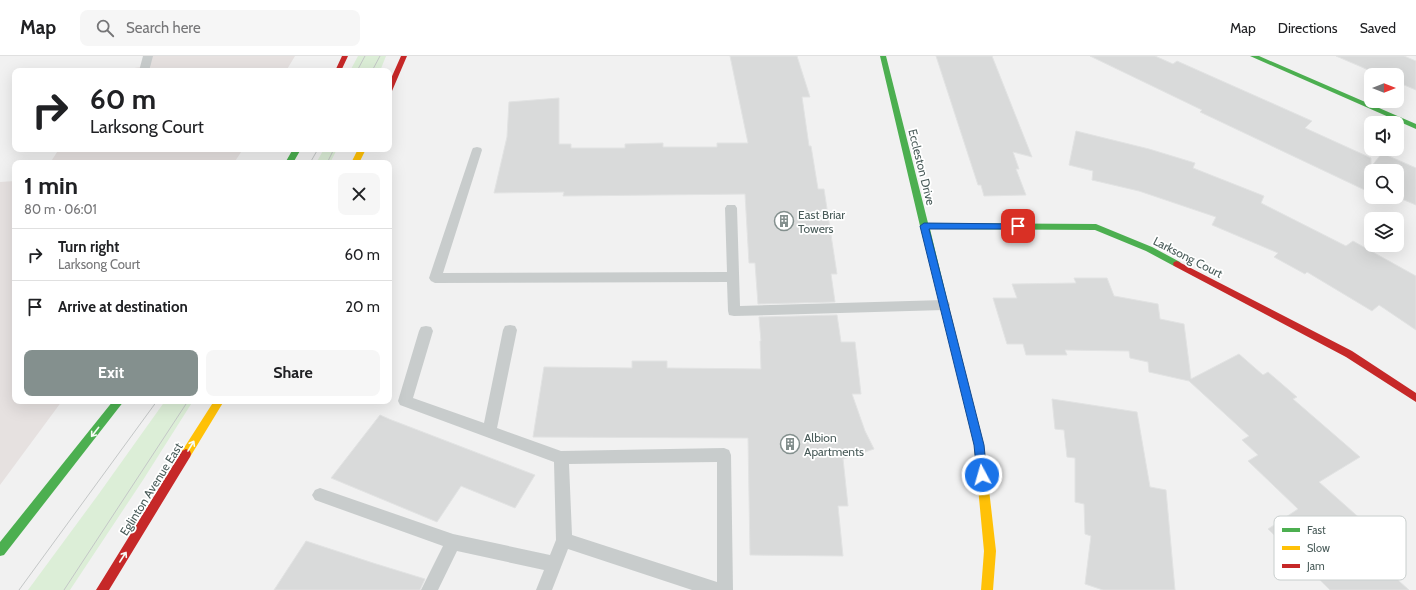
<!DOCTYPE html>
<html lang="en">
<head>
<meta charset="utf-8">
<style>
	:root { --surface:#fff; --page:#f6f6f6; --text:#202124; --muted:#757577; --line:#e0e0e0; --accent:#84908e }
	body { margin:0; font-family:Cabin,sans-serif; background:var(--page); color:var(--text); height:100vh; display:flex; flex-direction:column; font-size:15px; white-space:nowrap }
	* { box-sizing:border-box; margin:0 }
	p { font-size:13px; color:var(--muted) }
	.icon { flex:none; width:22px; height:22px; fill:none; stroke:currentColor; stroke-width:2; stroke-linecap:round; stroke-linejoin:round }
	.map { position:relative; flex:1; overflow:hidden }
	.drawer { position:absolute; left:12px; top:104px; width:380px; height:244px; display:flex; flex-direction:column; background:var(--surface); border-radius:8px; box-shadow:0 4px 16px #0002 }
	.drawer>* { flex:none }
	.guide { position:absolute; left:12px; top:12px; width:380px; height:84px; border-radius:8px; box-shadow:0 4px 16px #0002; background:#fff; color:var(--text); overflow:hidden }
	.needle { width:26px; rotate:90deg }
	.buttons { position:absolute; left:1364px; top:12px; display:grid; gap:8px }
	.buttons a { display:grid; place-items:center; width:40px; height:40px; border-radius:8px; background:var(--surface); box-shadow:0 4px 16px #0002; font-size:20px }
	.pin { position:absolute; display:grid; place-items:center; width:34px; height:34px; color:#fff; margin:-17px; border-radius:8px; box-shadow:0 2px 6px #0006 }
	.me { position:absolute; width:44px; margin:-22px; rotate:354deg; stroke-linejoin:round; filter:drop-shadow(0 0 3px #0008) }
	.turn { display:flex; align-items:center; gap:14px; height:84px; padding:0 12px; font-size:18px }
	.turn .icon { width:52px; height:52px; stroke-width:2.5 }
	.turn b { display:block; font-size:28px; line-height:34px }
	.round { display:grid; place-items:center; flex:none; width:42px; height:42px; border-radius:8px; background:var(--page) }
	.overview { display:flex; align-items:center; justify-content:space-between; height:68px; padding:0 12px }
	h1 { font-size:24px; font-weight:700; line-height:30px }
	.button { display:flex; gap:8px; margin-top:auto; padding:8px 12px }
	.button a { flex:1; height:46px; border-radius:8px; background:var(--accent); color:#fff; font-size:16px; font-weight:700; line-height:46px; text-align:center }
	.button a+a { background:var(--page); color:var(--text) }
	ul { padding:0; list-style:none }
	li { display:flex; align-items:center; gap:12px; height:52px; padding:0 12px; border-top:1px solid var(--line) }
	li div { flex:1 }
	li b { display:block; font-size:15px }
	li em { font-style:normal }
	header { display:flex; align-items:center; gap:24px; box-sizing:border-box; height:56px; padding:0 20px; background:var(--surface); border-bottom:1px solid var(--line) }
	header strong { font-size:19px }
	nav { display:flex; gap:22px; margin-inline-start:auto; font-size:14px }
	.search { width:280px; height:36px; background:var(--page); display:flex; align-items:center; gap:10px; box-sizing:border-box; padding:0 14px; border-radius:8px; color:var(--muted); font-size:15px }
	.map>svg:first-child { display:block }
	.commercial { fill:#e6e1e0 }
	.green { fill:#dceed7 }
	.building { fill:#d9dada; stroke:#e2e3e3 }
	.lines { fill:none; stroke-linecap:round; stroke-linejoin:round }
	.lane { fill:#c8cccc; fill-rule:evenodd }
	.fast { fill:#4caf50; fill-rule:evenodd }
	.slow { fill:#ffc107; fill-rule:evenodd }
	.jam { fill:#c62828; fill-rule:evenodd }
	.tram { stroke:#c4c7c7; stroke-width:1 }
	.oneway { stroke:#f6fbf6 }
	.route { fill:#1a73e8; stroke:#114b97 }
	.labels { text-anchor:middle; dominant-baseline:central; stroke-width:3.5; stroke-linejoin:round; paint-order:stroke }
	.street-label { font-size:12px; fill:#495b59; stroke:#fff }
	.poi-label { font-size:12px; fill:#495b59; stroke:#fff; text-anchor:start }
	.key { fill:#fff; stroke:#c8cecd; stroke-width:1 }
	.key-label { font-size:11px; fill:#495b59 }
</style>
</head>
<body>
<header>
<strong>Map</strong>
<div class="search"><svg class="icon" aria-label="search" viewBox="0 0 24 24"><circle cx="10" cy="10" r="6"/><path d="M15 15l6 6"/></svg>Search here</div>
<nav><a>Map</a><a>Directions</a><a>Saved</a></nav>
</header>
<div class="map">
<svg width="1416" height="534" viewBox="0 0 1416 534">
	<rect width="100%" height="100%" fill="#f1f1f1"/>
	<path class="commercial" d="M 145,0 L 295,0 L 286,15 L 112,15 L 142,11 Z
		M 59,93 L 243,93 L 234,107 L 50,107 Z
		M 15,125 L 15,345 L 62,345 L 0,429 L 0,126 Z"/>
	<path class="green" d="M 358,0 L 386,0 L 380,15 L 350,15 Z
		M 324,93 L 337,93 L 330,107 L 316,107 Z
		M 165,345 L 193,345 L 143,424 L 70,534 L 28,534 L 98,439 Z"/>
	<path class="building" d="M 730,0 L 797,0 L 810,41 L 802,41 L 809,90 L 811,90 L 818,133 L 824,133 L 837,218 L 831,218 L 835,246 L 758,248 L 755,207 L 749,207 L 745,138 L 563,140 L 564,136 L 494,137 L 507,81 L 509,46 L 559,42 L 559,88 L 571,88 L 571,92 L 625,92 L 625,88 L 663,87 L 663,91 L 717,91 L 717,87 L 748,87 Z
		M 936,0 L 992,0 L 1032,101 L 1013,96 L 1019,113 L 1016,113 L 1026,139 L 984,140 L 981,129 L 978,129 Z
		M 1090,0 L 1155,0 L 1173,8 L 1177,5 L 1312,65 L 1305,72 L 1371,102 L 1371,111 L 1382,97 L 1416,112 L 1416,149 L 1397,141 L 1397,115 L 1371,115 L 1371,137 L 1200,56 L 1202,54 Z
		M 1336,0 L 1404,0 L 1416,5 L 1416,34 L 1397,26 L 1397,19 L 1380,19 Z
		M 1076,75 L 1149,93 L 1195,107 L 1193,112 L 1264,140 L 1261,147 L 1346,190 L 1353,185 L 1416,220 L 1416,274 L 1379,249 L 1372,255 L 1307,216 L 1305,218 L 1274,201 L 1278,197 L 1212,169 L 1216,161 L 1139,135 L 1092,124 L 1093,115 L 1069,109 Z
		M 1074,222 L 1107,222 L 1114,240 L 1158,248 L 1160,263 L 1184,268 L 1191,323 L 1239,298 L 1263,319 L 1268,316 L 1297,341 L 1293,343 L 1360,401 L 1319,426 L 1364,466 L 1358,470 L 1388,498 L 1378,506 L 1409,534 L 1330,534 L 1268,473 L 1298,453 L 1248,405 L 1258,399 L 1242,384 L 1249,380 L 1189,325 L 1149,316 L 1148,306 L 1130,302 L 1129,295 L 1065,294 L 1067,299 L 1026,299 L 1023,288 L 1007,288 L 993,242 L 1017,242 L 1012,228 L 1076,227 Z
		M 837,259 L 841,286 L 855,286 L 861,338 L 852,338 L 865,375 L 874,393 L 843,403 L 848,450 L 838,450 L 843,500 L 750,499 L 748,382 L 533,381 L 544,311 L 632,312 L 632,305 L 667,305 L 667,312 L 761,313 L 760,285 L 761,285 L 759,261 Z
		M 1052,343 L 1137,356 L 1150,431 L 1166,434 L 1175,534 L 1103,534 L 1085,528 L 1091,480 L 1085,478 L 1084,448 L 1075,446 L 1075,402 L 1067,401 L 1064,374 L 1055,373 Z
		M 380,359 L 389,363 L 535,419 L 515,452 L 461,430 L 437,466 L 331,422 Z
		M 306,485 L 373,507 L 425,523 L 420,534 L 274,534 Z"/>
	<g class="lines">
		<path class="lane" d="M 143,0 L 153,0 L 149,15 L 139,15 Z
			M 477,91 L 481,92 L 482,94 L 443,217 L 727,216 L 725,152 L 727,149 L 735,149 L 737,152 L 740,250 L 944,244 L 949,246 L 950,249 L 949,252 L 944,254 L 734,260 L 729,259 L 728,255 L 727,226 L 435,227 L 431,225 L 429,222 L 472,94 L 473,92 Z
			M 510,269 L 515,270 L 517,274 L 497,372 L 561,395 L 724,392 L 729,394 L 731,399 L 733,534 L 692,534 L 568,493 L 552,534 L 536,534 L 544,514 L 457,495 L 438,534 L 421,534 L 443,490 L 315,444 L 312,439 L 315,434 L 320,432 L 453,478 L 550,499 L 556,484 L 554,406 L 400,349 L 398,345 L 419,275 L 421,271 L 426,270 L 431,271 L 433,275 L 413,342 L 484,367 L 503,274 L 505,270 ZM 717,406 L 717,526 L 572,479 L 569,408 Z"/>
		<path class="fast" d="M 880,0 L 886,0 L 928,167 L 1096,168 L 1152,191 L 1180,206 L 1181,208 L 1180,210 L 1174,210 L 1146,195 L 1095,174 L 930,173 L 947,243 L 943,246 L 940,245 L 920,170 Z
			M 1250,0 L 1259,0 L 1416,68 L 1416,73 Z
			M 293,93 L 301,93 L 293,107 L 285,107 Z
			M 113,345 L 124,345 L 4,499 L 0,500 L 0,486 Z"/>
		<path class="slow" d="M 358,93 L 366,93 L 359,107 L 351,107 Z
			M 943,240 L 947,243 L 984,389 L 996,495 L 993,534 L 981,534 L 984,495 L 974,389 L 939,243 Z
			M 214,345 L 224,345 L 190,401 L 186,403 L 182,401 L 181,398 L 182,395 Z"/>
		<path class="jam" d="M 342,0 L 348,0 L 341,15 L 335,15 Z
			M 401,0 L 407,0 L 392,35 L 389,37 L 389,27 Z
			M 1177,205 L 1352,295 L 1416,337 L 1416,346 L 1346,301 L 1174,210 L 1173,208 L 1174,206 Z
			M 186,393 L 190,395 L 191,398 L 190,401 L 109,534 L 96,534 L 182,395 Z"/>
		<path class="tram" d="M 357,15 L 365,0
			M 372,15 L 380,0
			M 310,107 L 318,93
			M 327,107 L 334,93
			M 19,534 L 157,345
			M 64,534 L 188,345"/>
	</g>
	<defs><path id="oneway-shaft" d="M-6 0H5M1.5-3L5.5 0L1.5 3" fill="none" stroke-width="1.6" stroke-linecap="round" stroke-linejoin="round"/></defs>
	<g class="oneway">
		<use href="#oneway-shaft" transform="translate(95 376) rotate(128)"/>
		<use href="#oneway-shaft" transform="translate(191 390) rotate(-59)"/>
		<use href="#oneway-shaft" transform="translate(123 501) rotate(-57)"/>
	</g>
	<path class="route" d="M 924,167 L 1018,168 L 1022,170 L 1018,173 L 929,173 L 984,389 L 987,419 L 986,423 L 982,424 L 978,423 L 977,419 L 974,389 L 920,170 Z"/>
	<defs>
		<g id="building-ring" transform="scale(1)"><circle r="9.5" fill="#fff" stroke="#84908e" stroke-width="1.5"/><path d="M-4-6H4V6H1V3H-1V6H-4ZM-2.5-4.3h1.7v1.8h-1.7ZM.8-4.3h1.7v1.8H.8ZM-2.5-1h1.7V.8h-1.7ZM.8-1h1.7V.8H.8Z" fill="#84908e"/></g>
	</defs>
	<g fill-rule="evenodd">
		<use href="#building-ring" x="784" y="165"/>
		<use href="#building-ring" x="790" y="388"/>
	</g>
	<g class="labels">
		<g class="street-label">
			<text transform="translate(922 111) rotate(76)">Eccleston Drive</text>
			<text transform="translate(1188 201) rotate(27)">Larksong Court</text>
			<text transform="translate(151 433) rotate(-58)">Eglinton Avenue East</text>
		</g>
		<g class="poi-label">
			<text x="798" y="158">East Briar<tspan x="798" dy="14">Towers</tspan></text>
			<text x="804" y="381">Albion<tspan x="804" dy="14">Apartments</tspan></text>
		</g>
	</g>
	<rect x="1274" y="460" width="132" height="64" rx="6" class="key"/>
	<rect x="1282" y="472" width="18" height="4" fill="#4caf50"/>
	<rect x="1282" y="490" width="18" height="4" fill="#ffc107"/>
	<rect x="1282" y="508" width="18" height="4" fill="#c62828"/>
	<g class="key-label">
		<text x="1307" y="478">Fast</text>
		<text x="1307" y="496">Slow</text>
		<text x="1307" y="514">Jam</text>
	</g>
</svg>
<div class="buttons">
<a><svg class="needle" viewBox="-14 -14 28 28"><path d="M0-13l5 13h-10z" fill="#e53935"/><path d="M0 13l5-13h-10z" fill="#757577"/></svg></a>
<a><svg class="icon" aria-label="sound" viewBox="0 0 24 24"><path d="M4 9h4l5-4v14l-5-4H4zM17 9q2 3 0 6"/></svg></a>
<a><svg class="icon" aria-label="search" viewBox="0 0 24 24"><circle cx="10" cy="10" r="6"/><path d="M15 15l6 6"/></svg></a>
<a><svg class="icon" aria-label="layers" viewBox="0 0 24 24"><path d="M12 4l9 5-9 5-9-5zM3 14l9 5 9-5"/></svg></a>
</div>
<div class="pin" style="left:1018px;top:170px;background:#d93025"><svg class="icon" aria-label="arrive" viewBox="0 0 24 24"><path d="M6 21V4h12l-3 4 3 4H6"/></svg></div>
<svg class="me" style="left:982px;top:419px" viewBox="-20 -20 40 40"><circle r="17" fill="#1a73e8" stroke="#fff" stroke-width="3"/><path d="M0-11L8 9 0 5-8 9z" fill="#fff"/></svg>
<div class="guide">
<div class="turn"><svg class="icon" aria-label="right" viewBox="0 0 24 24"><path d="M7 20v-9h11M14 6l5 5-5 5"/></svg><div><b>60 m</b>Larksong Court</div></div>
</div>
<section class="drawer">
<div class="overview"><div><h1>1 min</h1><p>80 m · 06:01</p></div><a class="round"><svg class="icon" aria-label="close" viewBox="0 0 24 24"><path d="M6 6l12 12M18 6L6 18"/></svg></a></div>
<ul>
<li><svg class="icon" aria-label="right" viewBox="0 0 24 24"><path d="M7 20v-9h11M14 6l5 5-5 5"/></svg><div><b>Turn right</b><p>Larksong Court</p></div><em>60 m</em></li>
<li><svg class="icon" aria-label="arrive" viewBox="0 0 24 24"><path d="M6 21V4h12l-3 4 3 4H6"/></svg><div><b>Arrive at destination</b></div><em>20 m</em></li>
</ul>
<div class="button"><a>Exit</a><a>Share</a></div>
</section>
</div>
</body>
</html>
